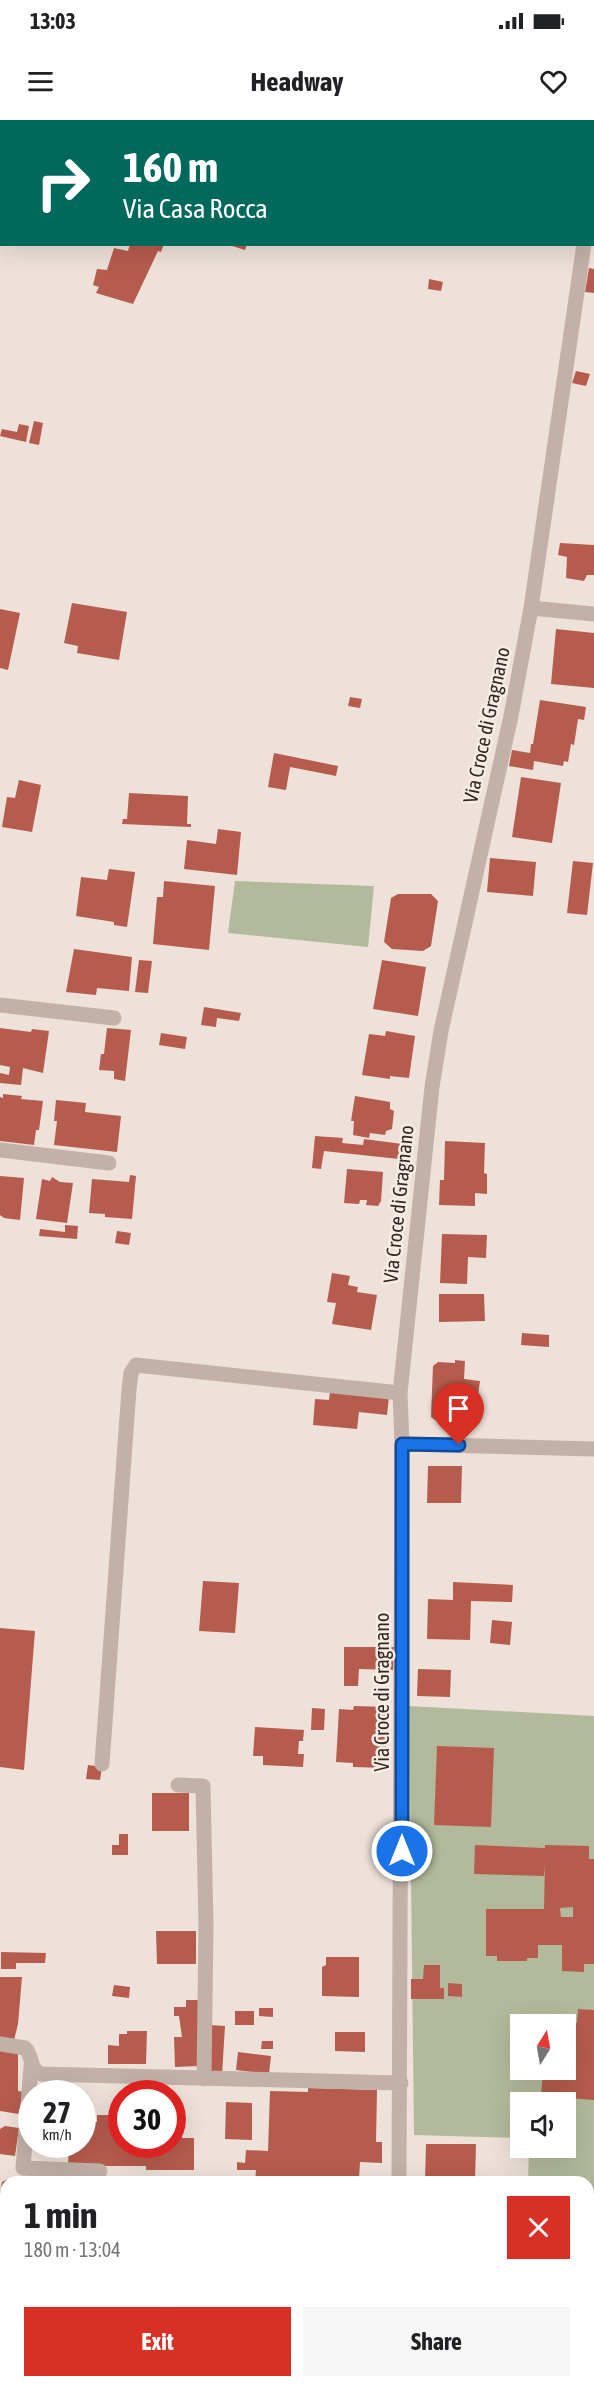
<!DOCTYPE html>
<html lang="en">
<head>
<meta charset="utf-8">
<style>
	:root { --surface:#fff; --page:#f6f6f6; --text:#202124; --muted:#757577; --accent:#d93025 }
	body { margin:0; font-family:"Asap Condensed",sans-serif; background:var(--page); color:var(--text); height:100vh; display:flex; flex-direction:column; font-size:22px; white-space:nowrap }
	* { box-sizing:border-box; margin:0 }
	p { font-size:20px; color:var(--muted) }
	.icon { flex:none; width:33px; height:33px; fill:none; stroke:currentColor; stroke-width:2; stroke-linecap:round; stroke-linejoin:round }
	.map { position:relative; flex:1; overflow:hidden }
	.side { position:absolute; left:0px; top:2056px; width:594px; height:212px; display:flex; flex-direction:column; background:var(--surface); border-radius:18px 18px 0 0; box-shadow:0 6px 24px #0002 }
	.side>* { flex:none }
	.banner { position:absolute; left:0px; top:0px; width:594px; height:126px; box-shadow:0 6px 24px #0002; background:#00695c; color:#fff; overflow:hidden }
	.needle { width:39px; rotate:11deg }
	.tools { position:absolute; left:510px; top:1894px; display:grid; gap:12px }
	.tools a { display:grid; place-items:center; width:66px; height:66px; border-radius:0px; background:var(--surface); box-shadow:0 6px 24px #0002; font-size:30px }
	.speed { position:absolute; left:18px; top:1960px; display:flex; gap:12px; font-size:30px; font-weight:700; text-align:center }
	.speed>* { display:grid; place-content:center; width:78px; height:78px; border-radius:50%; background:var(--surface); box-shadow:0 6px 24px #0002; line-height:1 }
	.speed small { font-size:15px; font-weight:400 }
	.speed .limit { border:9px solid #d22; background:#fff; color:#111 }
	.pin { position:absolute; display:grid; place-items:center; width:51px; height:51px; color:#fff; margin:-62px -26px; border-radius:50% 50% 50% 0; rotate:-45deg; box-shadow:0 0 6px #0007 }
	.pin .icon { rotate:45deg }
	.me { position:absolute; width:66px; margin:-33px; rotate:0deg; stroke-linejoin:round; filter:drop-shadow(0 0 4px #0008) }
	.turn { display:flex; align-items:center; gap:21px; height:126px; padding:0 24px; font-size:27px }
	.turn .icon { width:78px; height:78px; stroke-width:2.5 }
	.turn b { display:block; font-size:42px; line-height:51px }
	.round { display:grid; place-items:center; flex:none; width:63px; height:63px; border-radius:0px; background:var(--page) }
	.head { display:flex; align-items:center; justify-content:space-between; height:102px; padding:0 24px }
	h1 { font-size:36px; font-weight:700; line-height:45px }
	.button { display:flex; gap:12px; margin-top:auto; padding:12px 24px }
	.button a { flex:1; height:69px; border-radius:0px; background:var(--accent); color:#fff; font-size:24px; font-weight:700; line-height:69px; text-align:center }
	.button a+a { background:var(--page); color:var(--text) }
	.status { display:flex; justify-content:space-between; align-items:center; height:42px; padding:0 30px; background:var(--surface); direction:ltr }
	.status svg { height:16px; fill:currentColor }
	header { display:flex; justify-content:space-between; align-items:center; height:78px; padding:0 24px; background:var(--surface); font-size:27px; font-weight:700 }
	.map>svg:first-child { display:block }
	.green { fill:#b3ba9b; fill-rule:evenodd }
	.building { fill:#b65c4e; fill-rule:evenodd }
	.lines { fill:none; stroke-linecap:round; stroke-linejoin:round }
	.minor { stroke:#c3b1a7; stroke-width:15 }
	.route-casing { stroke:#114b97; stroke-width:15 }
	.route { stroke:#1a73e8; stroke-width:10 }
	.labels { text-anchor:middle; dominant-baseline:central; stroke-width:5; stroke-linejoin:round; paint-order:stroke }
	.street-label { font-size:20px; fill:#312826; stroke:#f6ece4 }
</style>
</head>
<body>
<div class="status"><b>13:03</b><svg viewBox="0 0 49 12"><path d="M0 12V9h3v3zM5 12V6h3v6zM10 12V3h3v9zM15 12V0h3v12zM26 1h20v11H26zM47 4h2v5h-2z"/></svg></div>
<header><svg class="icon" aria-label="menu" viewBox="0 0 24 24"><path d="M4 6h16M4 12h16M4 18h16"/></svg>Headway<svg class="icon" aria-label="heart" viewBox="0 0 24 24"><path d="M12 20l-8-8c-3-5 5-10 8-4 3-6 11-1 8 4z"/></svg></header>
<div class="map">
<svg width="594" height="2267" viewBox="0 0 594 2267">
	<rect width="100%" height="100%" fill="#ede1d9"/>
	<path class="green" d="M 235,761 L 374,766 L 368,827 L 228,813 Z
		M 409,1586 L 594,1596 L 594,2073 L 588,2073 L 588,2062 L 528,2062 L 529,2028 L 566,2028 L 566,1983 L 520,1983 L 520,2018 L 414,2015 ZM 520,1905 L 566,1905 L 566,1950 L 520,1950 Z
		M 594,2232 L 594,2267 L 575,2267 L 574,2262 L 588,2262 L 588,2233 Z"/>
	<path class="building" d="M 130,124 L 164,124 L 161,132 L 158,131 L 133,184 L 96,173 L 99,167 L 93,165 L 97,149 L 107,150 L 114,128 L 128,131 Z
		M 226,124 L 247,124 L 245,130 Z
		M 589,148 L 594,149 L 594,173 L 585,172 Z
		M 429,159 L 443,162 L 441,171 L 428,169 Z
		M 576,251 L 590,254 L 586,266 L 572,263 Z
		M 34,301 L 43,303 L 39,325 L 29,323 Z
		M 19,304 L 29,306 L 26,322 L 0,316 L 2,309 L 17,312 Z
		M 560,423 L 594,425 L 594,455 L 587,455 L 584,461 L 566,458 L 567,437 L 558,435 Z
		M 72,483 L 127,492 L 119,540 L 77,533 L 78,526 L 64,523 Z
		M 0,489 L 20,493 L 8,550 L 0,548 Z
		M 556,509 L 594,513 L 594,568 L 551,564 Z
		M 350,577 L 362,579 L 360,588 L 348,586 Z
		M 540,580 L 586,587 L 584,600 L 578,599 L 574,625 L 571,624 L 568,642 L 564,641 L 563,646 L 534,641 L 533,650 L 509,646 L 512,630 L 530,633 L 531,624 L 533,624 Z
		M 274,633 L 338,646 L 336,656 L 290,647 L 286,670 L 268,667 Z
		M 521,657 L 561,663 L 552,723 L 512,717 Z
		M 19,660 L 41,665 L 32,712 L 2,707 L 7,677 L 15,678 Z
		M 129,673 L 188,676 L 187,704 L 191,704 L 191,707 L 122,704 L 123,699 L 127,699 Z
		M 218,709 L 241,712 L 237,755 L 184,749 L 187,720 L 216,724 Z
		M 490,738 L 536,742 L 533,776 L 487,772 Z
		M 573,741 L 593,743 L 587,795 L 567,793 Z
		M 109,749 L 135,752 L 127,807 L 114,805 L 114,802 L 76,796 L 81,757 L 107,760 Z
		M 164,761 L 215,766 L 209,830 L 153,824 L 157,777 L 163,777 Z
		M 398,774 L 431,774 L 438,781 L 431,826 L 423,831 L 392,829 L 384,822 L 391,778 Z
		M 74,829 L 132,837 L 129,871 L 97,868 L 96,875 L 66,872 Z
		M 139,840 L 152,841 L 148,873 L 135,872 Z
		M 382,840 L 426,847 L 418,896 L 373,889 Z
		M 204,887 L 241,893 L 239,901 L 217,898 L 216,907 L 201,905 Z
		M 0,908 L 31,912 L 32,909 L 49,911 L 43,953 L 23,948 L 21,965 L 0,963 L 0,953 L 9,955 L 10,947 L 0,945 Z
		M 107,908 L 131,910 L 125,961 L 114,959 L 114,951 L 99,950 L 101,934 L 104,934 Z
		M 386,911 L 415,916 L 409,958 L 390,956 L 390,959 L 362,955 L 369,914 L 385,916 Z
		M 161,913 L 187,917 L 185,929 L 159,925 Z
		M 3,974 L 22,976 L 21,979 L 43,981 L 39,1010 L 36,1010 L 34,1025 L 0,1021 L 0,977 L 3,978 Z
		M 355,976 L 390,982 L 390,989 L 394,991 L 392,1009 L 386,1011 L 385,1015 L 370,1013 L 369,1018 L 353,1015 L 354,1001 L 351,1001 Z
		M 56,980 L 86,983 L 85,992 L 121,996 L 117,1032 L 54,1025 L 57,1001 L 54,1001 Z
		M 315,1016 L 343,1018 L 342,1023 L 363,1025 L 364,1019 L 410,1025 L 408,1040 L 324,1031 L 321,1049 L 312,1048 Z
		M 445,1021 L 485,1023 L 484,1053 L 487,1054 L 487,1074 L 475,1073 L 475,1086 L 439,1085 L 440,1060 L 444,1060 Z
		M 347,1049 L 383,1052 L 381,1081 L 378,1086 L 366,1085 L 367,1080 L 360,1080 L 359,1084 L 344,1083 Z
		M 130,1055 L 136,1056 L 132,1099 L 105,1097 L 105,1094 L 89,1093 L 92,1059 L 129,1062 Z
		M 0,1056 L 24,1058 L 20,1100 L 4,1098 L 0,1095 Z
		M 52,1057 L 60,1062 L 73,1063 L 67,1103 L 36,1099 L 42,1059 L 50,1061 Z
		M 65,1105 L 78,1106 L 77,1119 L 39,1116 L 40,1109 L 65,1112 Z
		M 117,1111 L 131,1113 L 129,1125 L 115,1123 Z
		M 442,1114 L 487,1115 L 486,1138 L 468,1137 L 467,1164 L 440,1163 Z
		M 332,1153 L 350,1156 L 348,1165 L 358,1167 L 357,1172 L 377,1175 L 371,1210 L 332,1204 L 336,1183 L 327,1182 Z
		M 439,1174 L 484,1174 L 485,1201 L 439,1202 Z
		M 522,1213 L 549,1215 L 549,1227 L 521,1225 Z
		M 455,1240 L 465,1241 L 464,1259 L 480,1261 L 477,1283 L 463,1283 L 462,1301 L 456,1306 L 435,1300 L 431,1297 L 433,1246 L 438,1242 L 455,1243 Z
		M 330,1272 L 389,1277 L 387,1295 L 359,1292 L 357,1309 L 313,1305 L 315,1279 L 329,1280 Z
		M 428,1346 L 462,1346 L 461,1383 L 427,1383 Z
		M 203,1461 L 239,1463 L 235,1513 L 199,1511 Z
		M 453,1462 L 513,1465 L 512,1482 L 471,1481 L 470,1520 L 427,1519 L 428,1479 L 453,1480 Z
		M 492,1500 L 512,1502 L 510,1525 L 490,1523 Z
		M 0,1508 L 35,1511 L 24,1650 L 0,1647 Z
		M 344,1527 L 394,1527 L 393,1550 L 359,1549 L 358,1566 L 344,1566 Z
		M 418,1549 L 451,1550 L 450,1577 L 417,1576 Z
		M 354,1586 L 388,1587 L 385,1648 L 353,1647 L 353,1643 L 336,1642 L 339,1589 L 353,1590 Z
		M 312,1588 L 325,1589 L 324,1610 L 311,1610 Z
		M 255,1607 L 304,1610 L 303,1621 L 299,1621 L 298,1634 L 304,1634 L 303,1647 L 263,1645 L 263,1636 L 253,1636 Z
		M 437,1626 L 494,1628 L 491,1707 L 434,1705 Z
		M 88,1645 L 102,1647 L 100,1660 L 86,1659 Z
		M 152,1673 L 189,1673 L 189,1711 L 152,1711 Z
		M 119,1714 L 128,1714 L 128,1735 L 112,1735 L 112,1725 L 119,1725 Z
		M 475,1725 L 545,1728 L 545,1725 L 589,1726 L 589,1739 L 594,1739 L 594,1844 L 584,1844 L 584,1852 L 562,1851 L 562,1825 L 538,1825 L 538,1838 L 527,1838 L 527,1841 L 497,1841 L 497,1836 L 486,1836 L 486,1789 L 544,1789 L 545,1744 L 544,1756 L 474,1754 ZM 573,1787 L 573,1797 L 561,1797 L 560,1788 Z
		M 156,1811 L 196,1811 L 196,1844 L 157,1844 Z
		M 1,1832 L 46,1833 L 45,1843 L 16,1843 L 16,1849 L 1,1849 Z
		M 326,1837 L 359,1837 L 359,1877 L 322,1876 L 322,1847 L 326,1845 Z
		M 424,1845 L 440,1845 L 440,1868 L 444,1868 L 444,1879 L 411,1879 L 411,1859 L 423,1859 Z
		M 0,1857 L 22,1857 L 18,1904 L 14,1920 L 0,1918 Z
		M 448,1863 L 462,1864 L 462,1877 L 448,1876 Z
		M 114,1865 L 130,1867 L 129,1878 L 112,1876 Z
		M 186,1880 L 198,1880 L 199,1946 L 175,1947 L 174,1917 L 182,1917 L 179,1896 L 174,1896 L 174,1887 L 186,1887 Z
		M 259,1888 L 273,1888 L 273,1897 L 259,1896 Z
		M 578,1889 L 594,1890 L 594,1980 L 541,1976 L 543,1950 L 566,1950 L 566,1905 L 547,1905 L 548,1900 L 577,1903 Z
		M 235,1891 L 254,1891 L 254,1905 L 235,1905 Z
		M 210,1905 L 225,1906 L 222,1955 L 207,1954 Z
		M 127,1911 L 147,1911 L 146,1944 L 108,1944 L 108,1925 L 119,1926 L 119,1914 L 127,1914 Z
		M 335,1912 L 365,1912 L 365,1932 L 335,1931 Z
		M 262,1921 L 273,1921 L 273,1929 L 261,1929 Z
		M 0,1929 L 18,1932 L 18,1971 L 26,1972 L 25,1995 L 0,1991 Z
		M 238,1932 L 271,1936 L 269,1954 L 236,1950 Z
		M 41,1967 L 76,1968 L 83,1974 L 33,1974 Z
		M 308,1968 L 377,1970 L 376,2022 L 382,2022 L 382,2043 L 360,2042 L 359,2059 L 364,2059 L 364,2062 L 255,2062 L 256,2050 L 237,2050 L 237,2042 L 245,2043 L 246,2030 L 268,2031 L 270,1971 L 308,1972 Z
		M 226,1982 L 252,1983 L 252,2020 L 225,2019 Z
		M 111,1987 L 122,1987 L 122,2025 L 172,2025 L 172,1993 L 182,1993 L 182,2018 L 194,2018 L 194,2050 L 146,2050 L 146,2046 L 68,2046 L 69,2025 L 82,2025 L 82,2002 L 97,2002 L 97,1995 L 112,1995 Z
		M 5,2006 L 19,2008 L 15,2036 L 0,2034 L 0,2009 Z
		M 426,2024 L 476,2024 L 475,2061 L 425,2061 Z
		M 86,2058 L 103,2060 L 103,2062 L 86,2062 Z
		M 6,2060 L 36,2061 L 36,2062 L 6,2062 L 6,2092 L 0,2092 L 0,2073 L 2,2062 Z"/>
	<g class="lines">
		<path class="minor" d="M 592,74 L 594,66
			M 531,488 L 594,494
			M 0,885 L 114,898
			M 0,1030 L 109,1043
			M 402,1324 L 594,1329
			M 102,1644 L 129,1269 L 131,1253 L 136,1245 L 400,1273
			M 178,1665 L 203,1666 L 206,1805 L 204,1959
			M 0,1924 L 25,1928 C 34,1937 28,1948 41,1954 L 401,1963
			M 31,1946 L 23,2048 L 100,2051
			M 399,2062 L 402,1324 L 400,1273 L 432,967 L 441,911 L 511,596 L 531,488 L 584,124
			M 106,2267 L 106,2262
			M 398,2267 L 398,2262"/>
	</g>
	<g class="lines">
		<g class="route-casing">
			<path id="route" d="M 402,1731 L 402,1324 L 459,1325"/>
		</g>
		<use href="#route" class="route"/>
	</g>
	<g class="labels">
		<g class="street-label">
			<text transform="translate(486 605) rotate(-78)">Via Croce di Gragnano</text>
			<text transform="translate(398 1084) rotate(-84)">Via Croce di Gragnano</text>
			<text transform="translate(381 1572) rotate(-90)">Via Croce di Gragnano</text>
		</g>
	</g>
</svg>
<div class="tools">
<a><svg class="needle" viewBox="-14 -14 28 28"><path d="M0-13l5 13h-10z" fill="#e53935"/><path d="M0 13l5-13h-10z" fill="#757577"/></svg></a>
<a><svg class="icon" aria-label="sound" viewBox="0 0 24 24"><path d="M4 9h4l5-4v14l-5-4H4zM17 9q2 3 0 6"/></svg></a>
</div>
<div class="speed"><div>27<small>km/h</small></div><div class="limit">30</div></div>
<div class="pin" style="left:459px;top:1325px;background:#d93025"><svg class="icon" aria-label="arrive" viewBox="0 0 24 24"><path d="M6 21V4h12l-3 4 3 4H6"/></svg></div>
<svg class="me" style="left:402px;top:1731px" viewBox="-20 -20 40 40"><circle r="17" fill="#1a73e8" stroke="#fff" stroke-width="3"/><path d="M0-11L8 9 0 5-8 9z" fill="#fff"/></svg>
<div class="banner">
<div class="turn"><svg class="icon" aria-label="right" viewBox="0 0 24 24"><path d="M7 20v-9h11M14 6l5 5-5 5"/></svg><div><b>160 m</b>Via Casa Rocca</div></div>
</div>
<section class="side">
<div class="head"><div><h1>1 min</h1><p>180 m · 13:04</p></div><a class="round" style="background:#d93025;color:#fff"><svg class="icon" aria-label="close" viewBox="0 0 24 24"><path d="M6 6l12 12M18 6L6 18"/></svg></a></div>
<div class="button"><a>Exit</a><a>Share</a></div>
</section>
</div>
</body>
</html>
